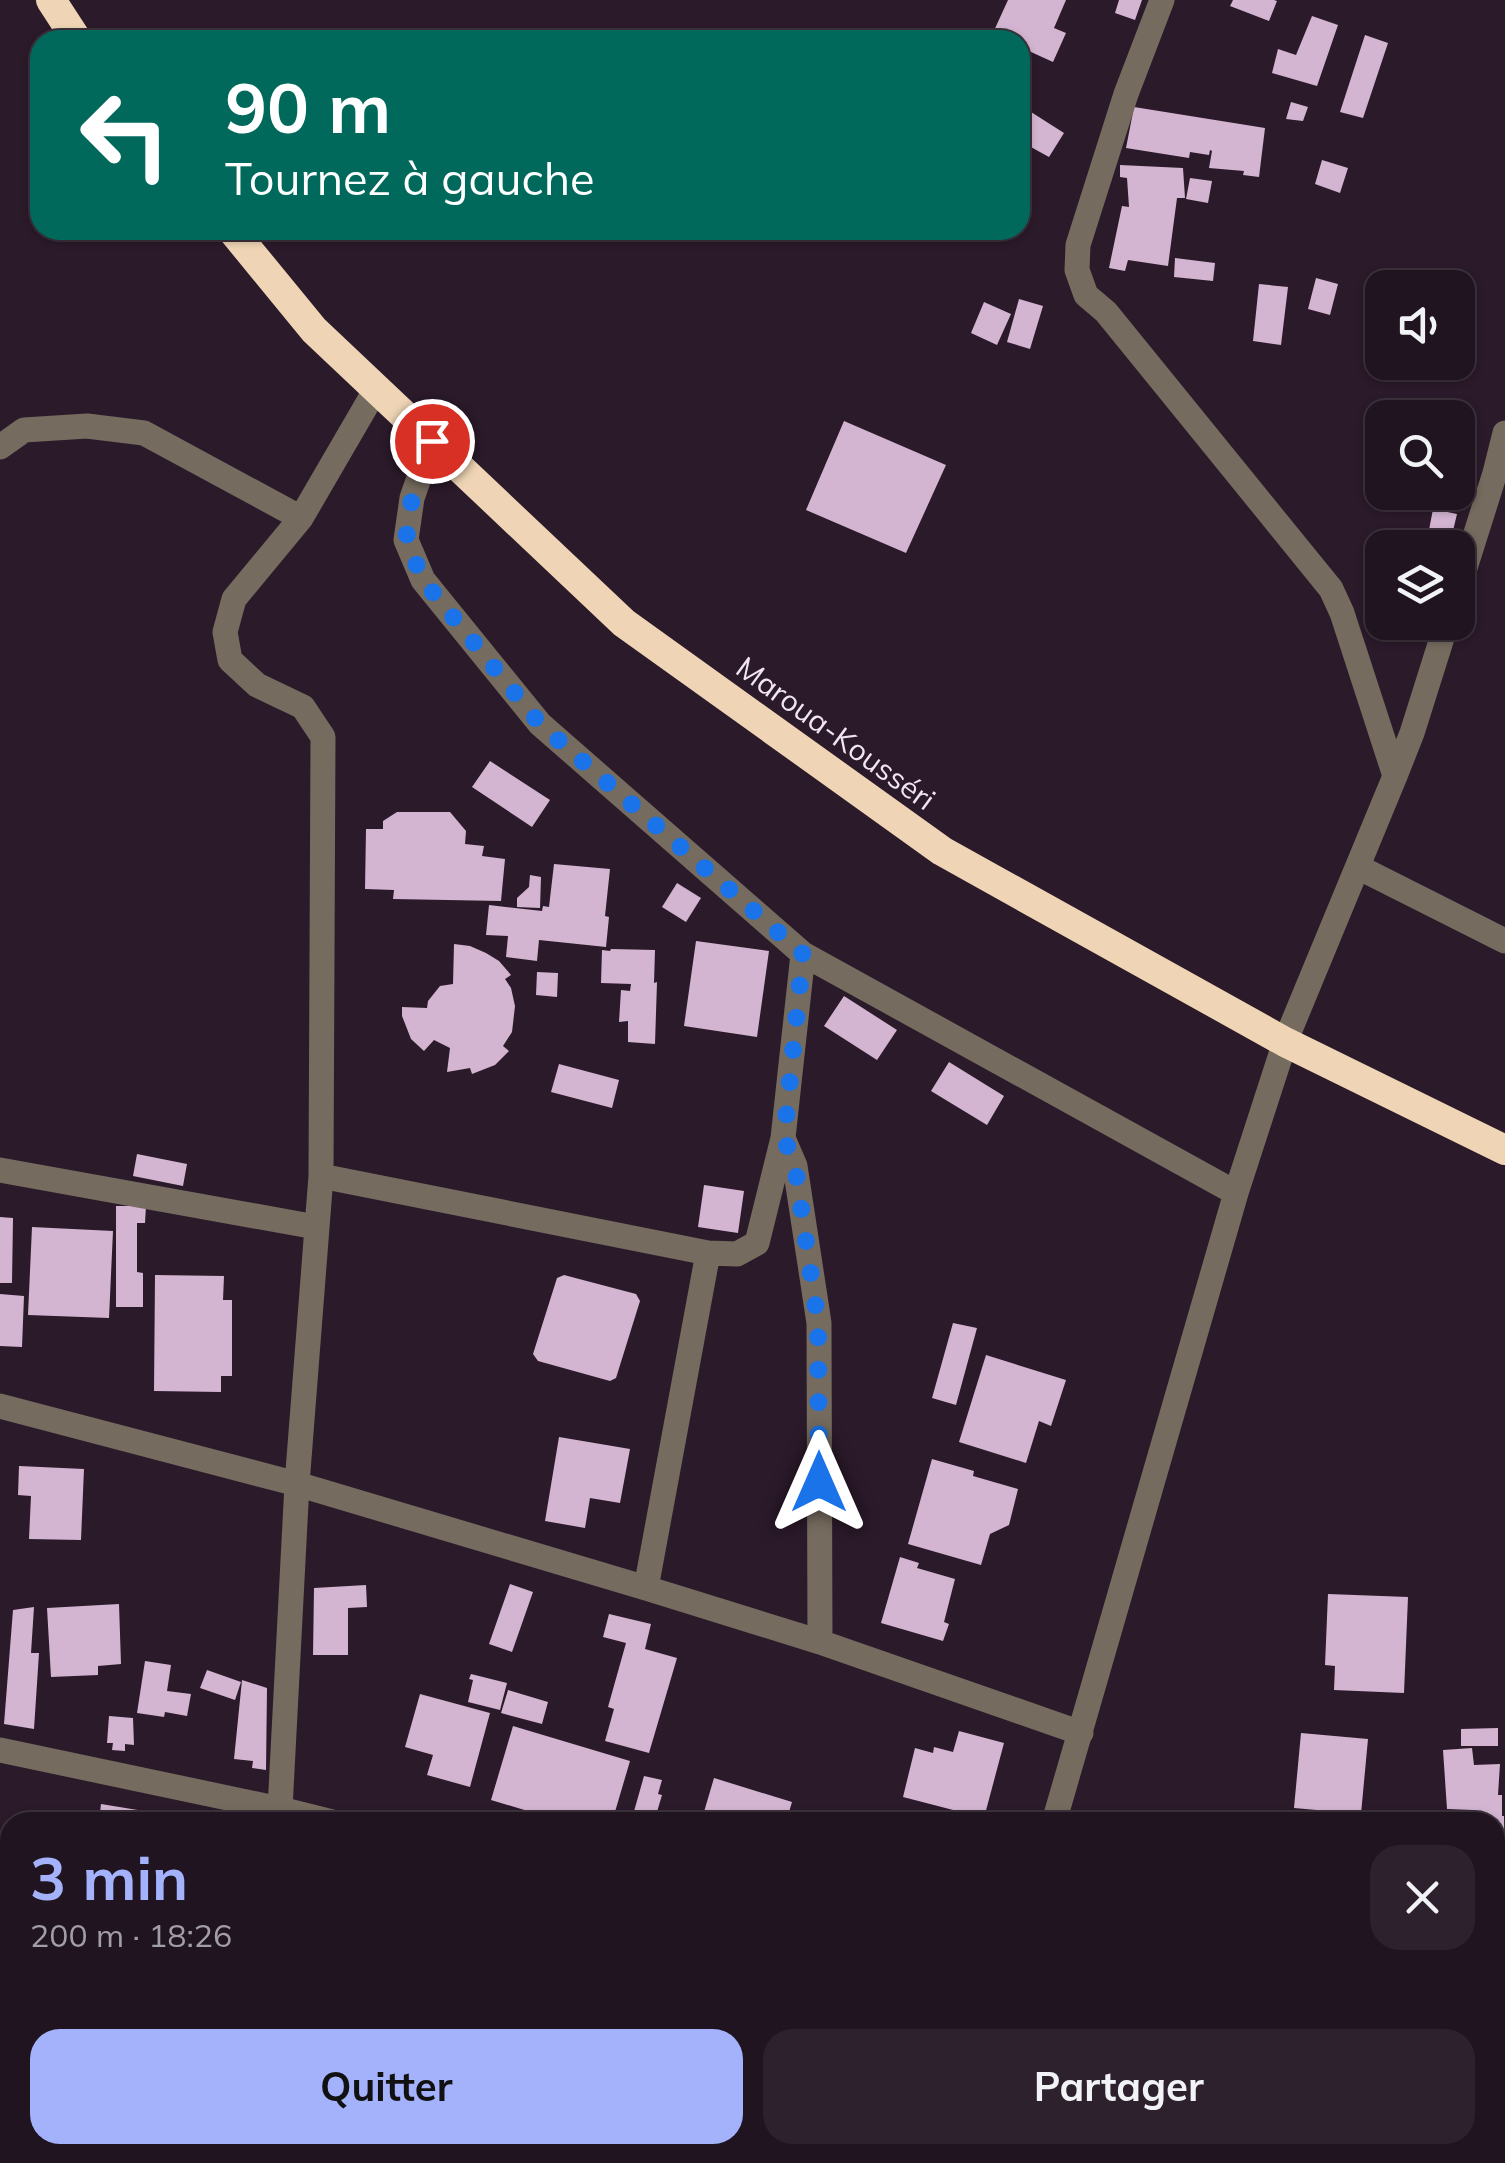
<!DOCTYPE html>
<html lang="fr">
<head>
<meta charset="utf-8">
<style>
	:root { --surface:#201420; --page:#2d212d; --text:#f1f3f6; --muted:#a29ea5; --line:#3d333e; --accent:#a4b2fc }
	body { margin:0; font-family:Mulish,sans-serif; background:var(--page); color:var(--text); height:100vh; display:flex; flex-direction:column; font-size:38px; white-space:nowrap }
	* { box-sizing:border-box; margin:0 }
	p { font-size:32px; color:var(--muted) }
	.icon { flex:none; width:55px; height:55px; fill:none; stroke:currentColor; stroke-width:2; stroke-linecap:round; stroke-linejoin:round }
	.map { position:relative; flex:1; overflow:hidden }
	.sheet { position:absolute; left:0px; top:1812px; width:1505px; height:352px; display:flex; flex-direction:column; background:var(--surface); border-radius:30px 30px 0 0; box-shadow:0 2px 8px #0004,0 0 0 2px var(--line) }
	.sheet>* { flex:none }
	.guide { position:absolute; left:30px; top:30px; width:1000px; height:210px; border-radius:30px; box-shadow:0 2px 8px #0004,0 0 0 2px var(--line); background:#00695c; color:#fff; overflow:hidden }
	.buttons { position:absolute; left:1365px; top:270px; display:grid; gap:20px }
	.buttons a { display:grid; place-items:center; width:110px; height:110px; border-radius:20px; background:var(--surface); box-shadow:0 2px 8px #0004,0 0 0 2px var(--line); font-size:50px }
	.pin { position:absolute; display:grid; place-items:center; width:85px; height:85px; color:#fff; margin:-42px; border:5px solid #fff; border-radius:50%; box-shadow:0 2px 10px #0007 }
	.me { position:absolute; width:110px; margin:-55px; rotate:0deg; stroke-linejoin:round; filter:drop-shadow(0 0 8px #0008) }
	.turn { display:flex; align-items:center; gap:35px; height:210px; padding:0 30px; font-size:45px }
	.turn .icon { width:130px; height:130px; stroke-width:2.5 }
	.turn b { display:block; font-size:70px; line-height:85px }
	.round { display:grid; place-items:center; flex:none; width:105px; height:105px; border-radius:30px; background:var(--page) }
	.head { display:flex; align-items:center; justify-content:space-between; height:170px; padding:0 30px }
	h1 { font-size:60px; font-weight:700; line-height:75px; color:var(--accent) }
	.action { display:flex; gap:20px; margin-top:auto; padding:20px 30px }
	.action a { flex:1; height:115px; border-radius:30px; background:var(--accent); color:#111; font-size:40px; font-weight:700; line-height:115px; text-align:center }
	.action a+a { background:var(--page); color:var(--text) }
	.map>svg:first-child { display:block }
	.building { fill:#d3b5d2 }
	.lines { fill:none; stroke-linecap:round; stroke-linejoin:round }
	.minor { stroke:#756b5e; stroke-width:25 }
	.highway { stroke:#efd5b5; stroke-width:30 }
	.route { stroke:#1a73e8; stroke-width:18; stroke-dasharray:0 32.4 }
	.labels { text-anchor:middle; dominant-baseline:central; stroke-width:10; stroke-linejoin:round; paint-order:stroke }
	.street-label { font-size:30px; fill:#f1e5f1; stroke:#2b1a2a }
</style>
</head>
<body>
<div class="map">
<svg width="1505" height="2163" viewBox="0 0 1505 2163">
	<rect width="100%" height="100%" fill="#2b1a2a"/>
	<path class="building" d="M 1008,0 L 1066,0 L 1054,28 L 1066,33 L 1053,62 L 1020,47 L 1020,40 L 1004,40 L 992,35 Z
		M 1119,0 L 1142,0 L 1135,20 L 1115,13 Z
		M 1233,0 L 1274,0 L 1277,1 L 1269,21 L 1230,6 Z
		M 1312,16 L 1338,25 L 1317,86 L 1272,73 L 1278,49 L 1296,55 Z
		M 1365,35 L 1388,43 L 1363,118 L 1340,112 Z
		M 1291,102 L 1308,107 L 1303,121 L 1286,119 Z
		M 1020,105 L 1064,133 L 1049,157 L 1020,141 Z
		M 1134,107 L 1265,128 L 1259,177 L 1243,175 L 1244,171 L 1209,168 L 1212,151 L 1210,150 L 1209,155 L 1190,152 L 1189,158 L 1126,148 Z
		M 1322,160 L 1348,168 L 1340,193 L 1315,184 Z
		M 1120,165 L 1183,168 L 1185,198 L 1177,198 L 1168,266 L 1128,260 L 1125,271 L 1109,268 L 1122,206 L 1129,207 L 1127,178 L 1120,177 Z
		M 1190,178 L 1212,181 L 1208,203 L 1186,199 Z
		M 1175,258 L 1215,263 L 1213,281 L 1174,277 Z
		M 1316,278 L 1338,284 L 1330,315 L 1308,309 Z
		M 1259,284 L 1288,287 L 1281,345 L 1253,341 Z
		M 1019,299 L 1043,306 L 1030,349 L 1007,342 Z
		M 984,302 L 1011,314 L 997,345 L 971,333 Z
		M 844,421 L 946,465 L 906,553 L 806,510 Z
		M 1433,509 L 1457,514 L 1452,535 L 1429,530 Z
		M 490,761 L 550,800 L 532,827 L 472,787 Z
		M 397,812 L 450,812 L 466,831 L 465,844 L 484,846 L 482,856 L 505,859 L 501,901 L 393,899 L 394,890 L 365,889 L 366,829 L 383,829 L 383,821 Z
		M 554,864 L 610,869 L 605,916 L 609,917 L 606,947 L 539,940 L 537,961 L 506,957 L 508,936 L 486,935 L 489,905 L 542,911 L 543,906 L 549,907 Z
		M 530,875 L 541,877 L 540,908 L 517,907 L 517,898 L 529,887 Z
		M 677,883 L 701,898 L 686,922 L 662,907 Z
		M 696,941 L 769,951 L 757,1037 L 684,1026 Z
		M 454,944 L 470,946 L 486,953 L 499,961 L 511,975 L 505,979 L 511,988 L 515,1006 L 512,1032 L 503,1046 L 509,1051 L 495,1065 L 472,1074 L 470,1068 L 447,1072 L 450,1048 L 434,1040 L 424,1051 L 411,1039 L 402,1016 L 402,1007 L 427,1008 L 428,1001 L 440,986 L 453,984 Z
		M 611,949 L 655,950 L 654,983 L 657,982 L 655,1044 L 628,1042 L 628,1021 L 619,1022 L 621,990 L 630,991 L 631,984 L 601,983 L 602,950 L 610,951 Z
		M 537,972 L 558,973 L 557,997 L 536,995 Z
		M 844,996 L 897,1030 L 877,1060 L 824,1026 Z
		M 949,1062 L 1004,1096 L 987,1125 L 931,1091 Z
		M 559,1064 L 619,1080 L 612,1108 L 551,1092 Z
		M 137,1154 L 187,1164 L 183,1186 L 133,1176 Z
		M 704,1185 L 744,1191 L 738,1233 L 698,1227 Z
		M 116,1206 L 146,1206 L 145,1223 L 137,1223 L 137,1272 L 143,1273 L 143,1307 L 116,1307 Z
		M 0,1217 L 13,1218 L 12,1283 L 0,1283 Z
		M 32,1227 L 113,1231 L 109,1318 L 28,1315 Z
		M 155,1275 L 224,1276 L 223,1300 L 232,1300 L 232,1376 L 221,1376 L 221,1392 L 154,1391 Z
		M 564,1275 L 636,1294 L 640,1301 L 616,1378 L 610,1381 L 538,1361 L 533,1354 L 557,1278 Z
		M 0,1294 L 24,1296 L 22,1347 L 0,1346 Z
		M 953,1323 L 977,1328 L 956,1405 L 932,1398 Z
		M 986,1355 L 1066,1380 L 1051,1426 L 1039,1421 L 1026,1463 L 959,1442 Z
		M 559,1437 L 630,1449 L 620,1503 L 590,1498 L 585,1528 L 545,1521 Z
		M 932,1459 L 974,1471 L 973,1476 L 1018,1489 L 1009,1525 L 990,1534 L 981,1565 L 908,1544 Z
		M 19,1466 L 84,1469 L 81,1540 L 29,1539 L 31,1496 L 18,1495 Z
		M 900,1557 L 919,1563 L 917,1568 L 955,1579 L 944,1622 L 949,1624 L 943,1641 L 881,1623 Z
		M 510,1584 L 533,1592 L 512,1652 L 489,1644 Z
		M 366,1585 L 367,1607 L 348,1608 L 348,1655 L 313,1655 L 314,1588 Z
		M 1328,1594 L 1408,1597 L 1404,1693 L 1334,1690 L 1335,1666 L 1325,1665 Z
		M 119,1604 L 121,1664 L 98,1666 L 98,1675 L 51,1677 L 47,1608 Z
		M 34,1607 L 31,1653 L 39,1653 L 34,1729 L 4,1724 L 13,1610 Z
		M 609,1614 L 651,1624 L 645,1649 L 677,1658 L 649,1753 L 605,1741 L 614,1709 L 608,1707 L 626,1643 L 603,1637 Z
		M 145,1661 L 171,1665 L 167,1691 L 191,1694 L 187,1716 L 165,1712 L 164,1717 L 137,1713 Z
		M 207,1670 L 241,1682 L 235,1700 L 200,1688 Z
		M 471,1674 L 507,1683 L 500,1710 L 468,1702 L 473,1680 L 469,1679 Z
		M 242,1680 L 267,1688 L 266,1770 L 252,1768 L 253,1761 L 234,1759 Z
		M 508,1690 L 548,1702 L 542,1724 L 501,1713 Z
		M 420,1694 L 490,1713 L 470,1787 L 427,1775 L 433,1755 L 405,1747 Z
		M 109,1716 L 133,1718 L 134,1745 L 125,1744 L 125,1751 L 112,1750 L 113,1743 L 107,1743 Z
		M 513,1726 L 630,1761 L 612,1822 L 564,1822 L 491,1800 Z
		M 1498,1728 L 1498,1746 L 1461,1746 L 1461,1729 Z
		M 959,1731 L 1004,1743 L 984,1818 L 903,1797 L 915,1748 L 933,1753 L 934,1747 L 953,1752 Z
		M 1301,1733 L 1368,1739 L 1361,1814 L 1294,1808 Z
		M 1472,1748 L 1474,1765 L 1500,1764 L 1498,1795 L 1502,1795 L 1502,1816 L 1504,1816 L 1505,1881 L 1500,1881 L 1502,1847 L 1495,1848 L 1495,1822 L 1475,1822 L 1473,1810 L 1447,1809 L 1443,1750 Z
		M 644,1776 L 662,1780 L 658,1794 L 662,1795 L 654,1822 L 631,1822 Z
		M 714,1778 L 792,1802 L 786,1822 L 701,1822 Z
		M 101,1804 L 150,1812 L 149,1822 L 99,1822 Z
		M 1505,1940 L 1505,1990 L 1495,1990 L 1495,1941 Z
		M 0,1985 L 10,1986 L 10,2086 L 0,2085 Z
		M 1495,2057 L 1505,2057 L 1505,2157 L 1499,2157 L 1499,2163 L 1488,2163 L 1488,2155 L 1495,2155 Z
		M 12,2155 L 55,2155 L 54,2163 L 11,2163 Z
		M 90,2155 L 140,2155 L 139,2163 L 89,2163 Z
		M 318,2155 L 352,2155 L 352,2163 L 318,2163 Z
		M 409,2155 L 477,2155 L 476,2163 L 408,2163 Z
		M 524,2155 L 567,2155 L 566,2163 L 524,2163 Z
		M 620,2155 L 680,2155 L 678,2163 L 618,2163 Z
		M 753,2155 L 827,2155 L 848,2162 L 751,2163 Z"/>
	<g class="lines">
		<path class="minor" d="M 1162,0 L 1126,94 L 1078,245 L 1077,270 L 1086,295 L 1106,312 L 1331,589 L 1342,613 L 1395,776
			M 432,441 L 412,498 L 406,540 L 423,580 L 540,724 L 803,954 L 1236,1193
			M 0,447 L 24,430 L 87,426 L 144,433 L 301,518
			M 1458,590 L 1495,473 L 1505,433
			M 1358,867 L 1505,941
			M 783,1138 L 795,1166 L 819,1323 L 820,1642
			M 0,1170 L 316,1227
			M 321,1176 L 708,1253 L 737,1254 L 757,1243 L 783,1138 L 803,954
			M 0,1406 L 297,1484 L 646,1588 L 820,1642 L 1081,1733
			M 646,1588 L 708,1253
			M 0,1750 L 280,1809 L 332,1822
			M 280,1809 L 297,1484 L 321,1176 L 323,737 L 303,707 L 257,685 L 230,660 L 225,632 L 234,599 L 301,518 L 376,389
			M 1054,1822 L 1236,1193 L 1285,1042 L 1395,776 L 1412,733 L 1447,622
			M 504,2163 L 505,2155
			M 952,2163 L 955,2155"/>
		<path class="highway" d="M 51,0 L 77,40
			M 232,230 L 314,330 L 624,623 L 942,851 L 1285,1042 L 1505,1150"/>
	</g>
	<g class="lines">
		<path class="route" d="M 432,441 L 412,498 L 406,540 L 423,580 L 540,724 L 803,954 L 784,1138 L 795,1166 L 818,1323 L 819,1482"/>
	</g>
	<g class="labels">
		<g class="street-label">
			<text transform="translate(836 733) rotate(36)">Maroua-Kousséri</text>
		</g>
	</g>
</svg>
<div class="buttons">
<a><svg class="icon" aria-label="sound" viewBox="0 0 24 24"><path d="M4 9h4l5-4v14l-5-4H4zM17 9q2 3 0 6"/></svg></a>
<a><svg class="icon" aria-label="search" viewBox="0 0 24 24"><circle cx="10" cy="10" r="6"/><path d="M15 15l6 6"/></svg></a>
<a><svg class="icon" aria-label="layers" viewBox="0 0 24 24"><path d="M12 4l9 5-9 5-9-5zM3 14l9 5 9-5"/></svg></a>
</div>
<div class="pin" style="left:432px;top:441px;background:#d93025"><svg class="icon" aria-label="arrive" viewBox="0 0 24 24"><path d="M6 21V4h12l-3 4 3 4H6"/></svg></div>
<svg class="me" style="left:819px;top:1482px" viewBox="-20 -20 40 40"><path d="M0-17L14 15 0 8-14 15z" fill="#1a73e8" stroke="#fff" stroke-width="4"/></svg>
<div class="guide">
<div class="turn"><svg class="icon" aria-label="left" viewBox="0 0 24 24"><path d="M17 20v-9H6M10 6l-5 5 5 5"/></svg><div><b>90 m</b>Tournez à gauche</div></div>
</div>
<section class="sheet">
<div class="head"><div><h1>3 min</h1><p>200 m · 18:26</p></div><a class="round"><svg class="icon" aria-label="close" viewBox="0 0 24 24"><path d="M6 6l12 12M18 6L6 18"/></svg></a></div>
<div class="action"><a>Quitter</a><a>Partager</a></div>
</section>
</div>
</body>
</html>
